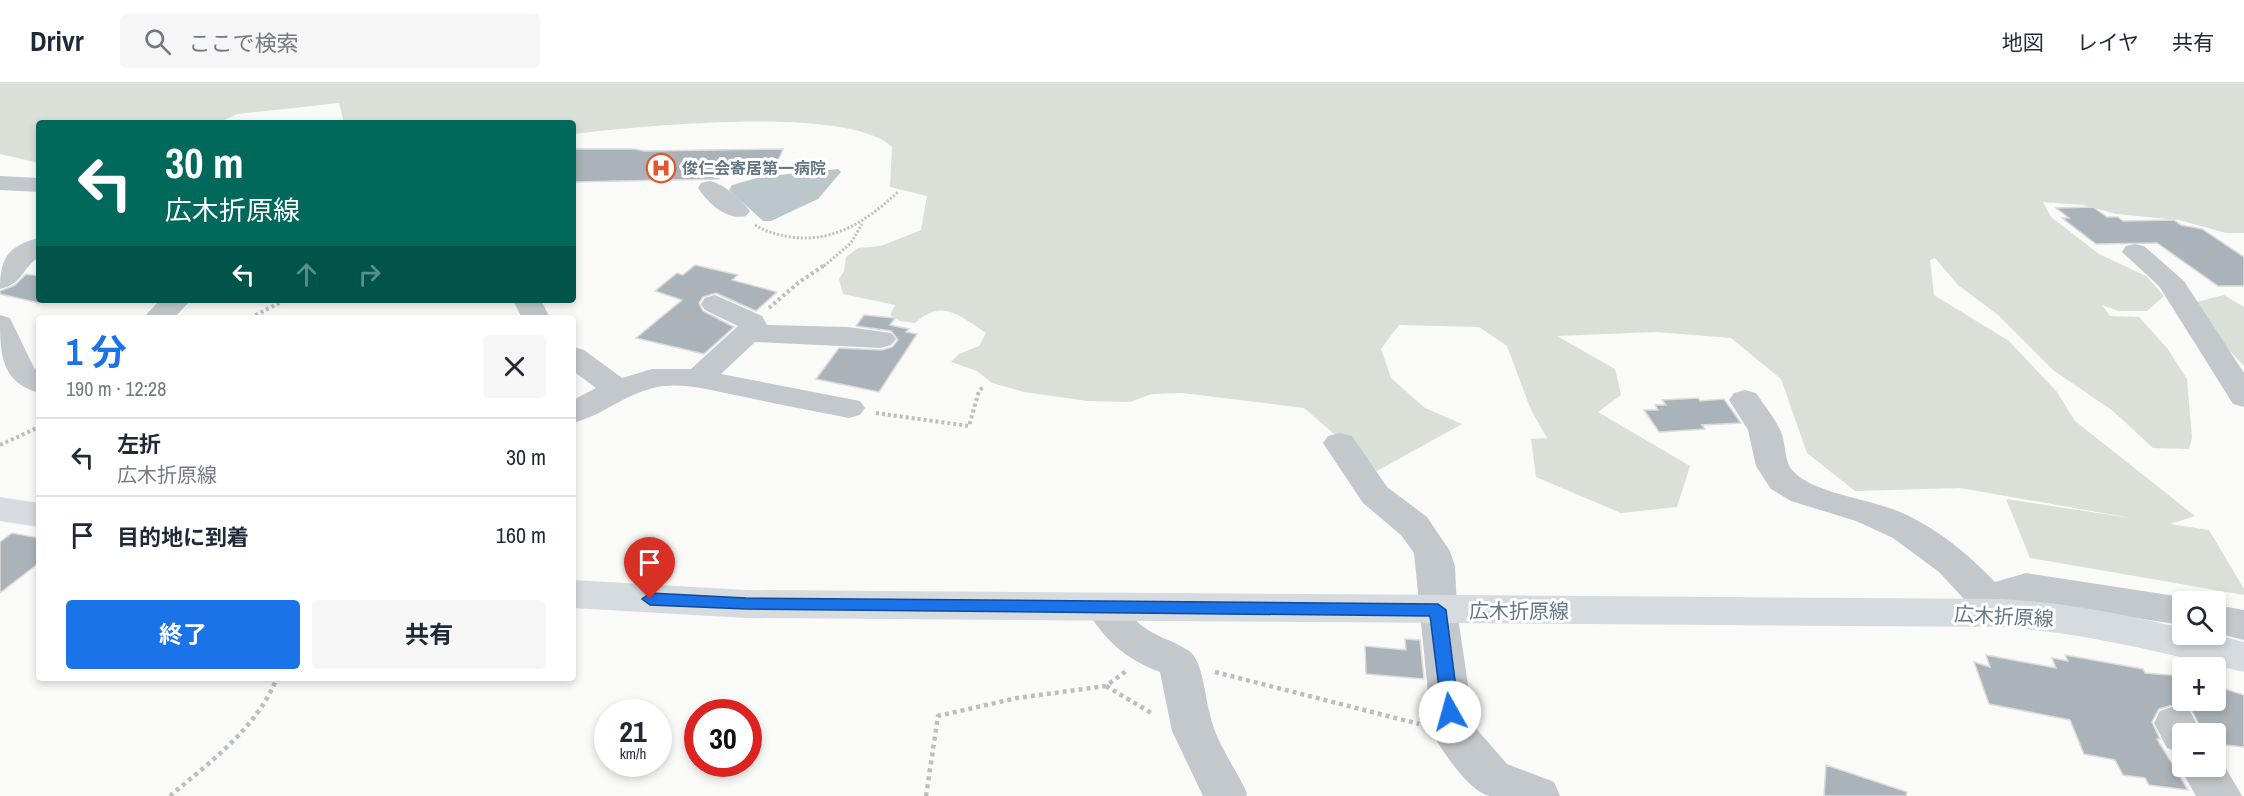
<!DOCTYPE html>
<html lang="ja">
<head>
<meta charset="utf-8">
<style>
	:root { --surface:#fff; --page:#f6f6f7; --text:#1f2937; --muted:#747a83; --line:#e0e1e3; --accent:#1a73e8 }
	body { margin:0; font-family:"Archivo Narrow","Noto Sans JP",sans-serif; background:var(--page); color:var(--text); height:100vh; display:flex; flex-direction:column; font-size:22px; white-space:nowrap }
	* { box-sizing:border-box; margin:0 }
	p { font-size:20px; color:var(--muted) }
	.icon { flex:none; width:33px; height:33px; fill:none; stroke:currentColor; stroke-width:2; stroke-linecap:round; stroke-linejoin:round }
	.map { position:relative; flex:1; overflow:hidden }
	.side { position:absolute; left:36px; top:231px; width:540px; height:366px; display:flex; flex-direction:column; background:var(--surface); border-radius:6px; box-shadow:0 3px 9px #0003 }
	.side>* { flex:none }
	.hud { position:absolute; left:36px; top:36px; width:540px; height:183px; border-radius:6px; box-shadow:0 3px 9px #0003; background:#00695c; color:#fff; overflow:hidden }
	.fabs { position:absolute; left:2172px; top:507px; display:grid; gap:12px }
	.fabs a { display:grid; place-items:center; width:54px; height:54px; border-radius:6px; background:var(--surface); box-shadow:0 3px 9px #0003; font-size:30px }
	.speed { position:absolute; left:594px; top:615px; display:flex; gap:12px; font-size:30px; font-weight:700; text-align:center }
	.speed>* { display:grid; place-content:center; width:78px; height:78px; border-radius:50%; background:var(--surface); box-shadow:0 3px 9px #0003; line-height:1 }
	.speed small { font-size:15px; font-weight:400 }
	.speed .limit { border:9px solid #d22; background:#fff; color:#111 }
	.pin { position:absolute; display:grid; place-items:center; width:51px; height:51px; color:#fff; margin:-62px -26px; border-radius:50% 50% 50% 0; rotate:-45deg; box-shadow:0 0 6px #0007 }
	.pin .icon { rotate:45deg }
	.me { position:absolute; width:66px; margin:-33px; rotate:353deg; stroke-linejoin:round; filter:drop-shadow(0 0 4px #0008) }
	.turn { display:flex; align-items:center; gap:21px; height:126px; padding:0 30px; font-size:27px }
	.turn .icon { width:78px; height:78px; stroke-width:2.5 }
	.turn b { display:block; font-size:42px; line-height:51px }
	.lanes { display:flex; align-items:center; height:57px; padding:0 30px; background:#0003; justify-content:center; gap:30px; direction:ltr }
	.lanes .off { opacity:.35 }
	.round { display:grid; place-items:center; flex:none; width:63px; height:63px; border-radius:6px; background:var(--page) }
	.headline { display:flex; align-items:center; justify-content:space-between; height:102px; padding:0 30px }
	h1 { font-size:36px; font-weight:700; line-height:45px; color:var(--accent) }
	.cta { display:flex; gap:12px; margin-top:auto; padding:12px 30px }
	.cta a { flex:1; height:69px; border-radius:6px; background:var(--accent); color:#fff; font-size:24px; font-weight:700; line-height:69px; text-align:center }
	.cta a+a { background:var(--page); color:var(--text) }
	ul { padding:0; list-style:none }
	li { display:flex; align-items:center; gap:18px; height:78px; padding:0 30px; border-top:2px solid var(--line) }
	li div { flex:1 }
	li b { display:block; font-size:22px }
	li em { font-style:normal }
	header { display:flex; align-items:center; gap:36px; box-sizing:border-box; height:84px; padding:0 30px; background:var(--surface); border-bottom:2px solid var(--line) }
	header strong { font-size:28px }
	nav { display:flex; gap:33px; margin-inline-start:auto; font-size:21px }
	.search { width:420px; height:54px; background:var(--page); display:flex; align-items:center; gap:15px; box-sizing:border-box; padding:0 21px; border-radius:6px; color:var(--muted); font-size:22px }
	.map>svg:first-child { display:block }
	.green { fill:#dadfd7 }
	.water { fill:#bbc7cb }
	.building { fill:#aab3b9; stroke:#dcdcda; stroke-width:1.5 }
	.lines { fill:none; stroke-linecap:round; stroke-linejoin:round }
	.path-far2 { stroke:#bbbfc2; stroke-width:3; stroke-dasharray:2 2; stroke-linecap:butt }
	.path-far1 { stroke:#bbbfc2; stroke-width:4; stroke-dasharray:3 3; stroke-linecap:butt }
	.path { stroke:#bbbfc2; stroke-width:4.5; stroke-dasharray:4 4; stroke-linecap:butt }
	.minor { fill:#c3c8cc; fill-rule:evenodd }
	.major { fill:#d6dbdf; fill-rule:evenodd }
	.route { fill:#1a73e8; stroke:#114b97; stroke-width:1.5 }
	.labels { text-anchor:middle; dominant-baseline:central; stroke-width:6; stroke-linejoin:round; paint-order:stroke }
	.far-poi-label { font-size:16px; font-weight:bold; fill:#657683; stroke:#fff; text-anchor:start }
	.street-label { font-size:20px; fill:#657683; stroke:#fff }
</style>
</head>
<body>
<header>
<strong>Drivr</strong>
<div class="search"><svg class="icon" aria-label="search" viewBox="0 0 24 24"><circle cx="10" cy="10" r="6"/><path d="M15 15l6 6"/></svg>ここで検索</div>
<nav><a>地図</a><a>レイヤ</a><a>共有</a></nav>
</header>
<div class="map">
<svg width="2244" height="712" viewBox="0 0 2244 712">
	<rect width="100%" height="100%" fill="#fafaf8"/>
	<path class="green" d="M 0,0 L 2244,0 L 2244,149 L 2226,149 L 2179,136 L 2116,130 L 2083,121 L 2043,118 L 2051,133 L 2099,170 L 2146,192 L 2164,212 L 2147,227 L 2119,227 L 2102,221 L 2110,232 L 2139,233 L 2167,264 L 2187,295 L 2192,354 L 2189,365 L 2153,364 L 2113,327 L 2053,286 L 1998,231 L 1958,201 L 1935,174 L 1930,176 L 1934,211 L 2009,257 L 2057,308 L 2075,337 L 2195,432 L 2170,440 L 2209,446 L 2244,505 L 2244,511 L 2030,474 L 2006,415 L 2137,435 L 1960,404 L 1855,407 L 1807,369 L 1781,295 L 1731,254 L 1656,248 L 1557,252 L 1615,285 L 1621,311 L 1598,328 L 1690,382 L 1677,423 L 1621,429 L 1536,393 L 1531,355 L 1547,354 L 1531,326 L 1507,262 L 1479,243 L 1399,241 L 1381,265 L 1391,294 L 1425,324 L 1462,340 L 1377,387 L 1304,324 L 1182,309 L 1152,310 L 1130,318 L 1088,317 L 1024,308 L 992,299 L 977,287 L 951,278 L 959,270 L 979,262 L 986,249 C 959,231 942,214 915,239 L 900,237 L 890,231 L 895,221 L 843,210 L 839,195 L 844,187 L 846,173 L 858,164 L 881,162 L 921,146 L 927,112 L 890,103 L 892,63 C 847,20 637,43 573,50 L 573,39 L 344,39 L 339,19 L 237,30 L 218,39 L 39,39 L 39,79 L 0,70 Z
		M 2224,211 L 2244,223 L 2244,282 L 2227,264 L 2193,219 Z"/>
	<path class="water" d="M 838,85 L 841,88 L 818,115 L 771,137 L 763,137 L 729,106 L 732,101 L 760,93 Z"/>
	<path class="building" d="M 573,65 L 634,65 L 645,67 L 783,65 L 774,86 L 723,87 L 719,95 L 573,98 Z
		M 2093,123 L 2107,133 L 2118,133 L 2123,137 L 2174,136 L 2181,141 L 2202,145 L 2244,173 L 2244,202 L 2218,202 L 2157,159 L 2096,160 L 2062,134 L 2069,134 L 2056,124 Z
		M 695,181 L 738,191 L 732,196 L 777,208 L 756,227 L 716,209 L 703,213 L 699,219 L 703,227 L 734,243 L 704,270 L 636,254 L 682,216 L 655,207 L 677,189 L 683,191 Z
		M 26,190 L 39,192 L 39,219 L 0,210 L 0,207 L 15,201 Z
		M 864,231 L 895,234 L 890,241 L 909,245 L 906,248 L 917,250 L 879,308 L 816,295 L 839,264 L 882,266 L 892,263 L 898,256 L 891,247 L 856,242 Z
		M 1698,314 L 1700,317 L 1724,315 L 1741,339 L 1702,341 L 1705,345 L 1659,348 L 1644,326 L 1658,326 L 1655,321 L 1666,321 L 1662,316 Z
		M 12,449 L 39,454 L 39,479 L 0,509 L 0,458 Z
		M 1405,555 L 1420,556 L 1424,595 L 1366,590 L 1365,562 L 1406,566 Z
		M 1986,571 L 2056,584 L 2052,574 L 2068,577 L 2065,571 L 2143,585 L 2145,589 L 2182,592 L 2182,616 L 2216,616 L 2216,602 L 2244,611 L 2244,663 L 2216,660 L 2216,650 L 2204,650 L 2191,625 L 2176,620 L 2159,625 L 2152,638 L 2160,655 L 2157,655 L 2188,706 L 2149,701 L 2145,694 L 2123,691 L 2115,676 L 2084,670 L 2070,636 L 1989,620 L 1974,578 L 1990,583 Z
		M 1826,681 L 1907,708 L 1906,712 L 1824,712 Z"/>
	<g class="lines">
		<path class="path-far2" d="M 755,141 C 766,148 778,151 791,153 C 835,159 868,136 899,107
			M 824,182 L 851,159 L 862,140"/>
		<path class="path-far1" d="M 769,224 L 798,199 L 826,180
			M 250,234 L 285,216
			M 876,329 L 969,342 L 979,307 L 983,303
			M 0,361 L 39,343"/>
		<path class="path" d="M 1215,588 L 1419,640
			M 1106,602 L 1153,630
			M 170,712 C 211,677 256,645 277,594
			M 926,712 L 938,632 L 1017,614 L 1106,602 L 1126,587"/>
		<path class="minor" d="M 0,92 L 39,94 L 39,108 L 0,106 Z
			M 710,97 C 724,100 741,115 750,127 L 746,132 C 727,137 708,119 698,104 L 701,99 Z
			M 39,154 L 39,173 C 21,185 24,199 0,205 C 0,175 7,162 39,154 Z
			M 2135,160 L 2144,162 L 2184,197 L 2244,289 L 2244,323 L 2233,320 L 2159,202 L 2122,168 L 2126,162 Z
			M 715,211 L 762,232 L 767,241 L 848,243 L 891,249 L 896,255 L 891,261 L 881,264 L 755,258 L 721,290 L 860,317 L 865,324 L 860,331 L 849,334 C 813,327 776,320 740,312 C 713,307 680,297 653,304 C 624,311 601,332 573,339 L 573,316 L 596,304 L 573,287 L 573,263 L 584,266 L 622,294 L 652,285 L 691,285 L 738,242 L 705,226 L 701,220 L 705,214 Z
			M 160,216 L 191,216 L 174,234 L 143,234 Z
			M 513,216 L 541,216 L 550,234 L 522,234 Z
			M 0,231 L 10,234 L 34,284 L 39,287 L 39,309 C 0,298 0,269 0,231 Z
			M 1745,306 L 1756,309 C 1764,321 1775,334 1781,348 C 1786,359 1784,378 1793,387 C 1814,410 1871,415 1900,428 C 1937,444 1968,470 1995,498 L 2026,489 L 2182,513 L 2196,518 L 2182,518 L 2182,541 L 2026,517 L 2016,522 L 2019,529 L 2014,539 L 2000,543 L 1986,539 L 1939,488 L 1893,454 L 1856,437 L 1791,417 L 1771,405 L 1756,382 L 1748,346 L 1729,316 L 1734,309 Z
			M 1340,349 L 1352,352 L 1387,403 L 1427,433 L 1450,467 L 1455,482 L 1457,526 L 1474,642 L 1507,680 L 1554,698 L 1560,712 C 1538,712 1512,712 1490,712 C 1470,709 1441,666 1432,648 L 1414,469 L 1401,451 L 1363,419 L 1323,359 L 1328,352 Z
			M 1104,509 C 1124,515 1125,528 1141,541 C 1155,553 1173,556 1189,567 C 1202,575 1205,611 1209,626 C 1215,658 1234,681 1247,709 L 1246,712 L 1203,712 L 1172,647 L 1160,588 C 1125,575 1103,555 1085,523 L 1090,513 Z
			M 2216,521 L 2244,526 L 2244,556 L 2216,549 Z
			M 2175,622 L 2190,627 L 2202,650 L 2182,650 L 2182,670 L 2167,664 L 2154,639 L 2160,627 Z
			M 2217,669 L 2242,712 L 2196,712 L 2179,682 L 2182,675 L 2182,682 L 2216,682 Z"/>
		<path class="major" d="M 0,413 L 39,419 L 39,443 L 0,437 Z
			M 573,496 L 746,506 L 2000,515 C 2062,518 2122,530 2182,544 L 2182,550 L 2212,550 L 2244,558 L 2244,588 C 2163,569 2083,548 2000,543 L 746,534 L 573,524 Z"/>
	</g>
	<path class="route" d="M 650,509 L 746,514 L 1438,520 L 1446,526 L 1459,628 L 1457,633 L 1444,633 L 1442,628 L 1430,532 L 746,525 L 650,521 L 642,515 Z"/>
	<defs>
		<g id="hospital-ring" transform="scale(1.5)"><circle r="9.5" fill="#fff" stroke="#e4572e" stroke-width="1.5"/><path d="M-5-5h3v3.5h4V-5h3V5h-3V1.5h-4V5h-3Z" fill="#e4572e"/></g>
	</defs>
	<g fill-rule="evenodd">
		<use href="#hospital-ring" x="661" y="84"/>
	</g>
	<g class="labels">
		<g class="far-poi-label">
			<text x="682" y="84">俊仁会寄居第一病院</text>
		</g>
		<g class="street-label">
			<text x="1519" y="526">広木折原線</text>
			<text transform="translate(2004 532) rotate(3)">広木折原線</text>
		</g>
	</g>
</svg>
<div class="fabs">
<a><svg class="icon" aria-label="search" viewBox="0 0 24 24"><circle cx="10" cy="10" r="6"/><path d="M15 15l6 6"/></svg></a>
<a>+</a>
<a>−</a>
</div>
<div class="speed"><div>21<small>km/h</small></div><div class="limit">30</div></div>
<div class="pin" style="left:650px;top:515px;background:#d93025"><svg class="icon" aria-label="arrive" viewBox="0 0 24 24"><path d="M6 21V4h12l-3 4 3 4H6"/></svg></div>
<svg class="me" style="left:1450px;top:628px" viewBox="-20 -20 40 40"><circle r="19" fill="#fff"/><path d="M0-13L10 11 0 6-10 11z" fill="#1a73e8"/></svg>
<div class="hud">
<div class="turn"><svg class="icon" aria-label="left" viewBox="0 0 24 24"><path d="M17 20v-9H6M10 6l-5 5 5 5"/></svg><div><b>30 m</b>広木折原線</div></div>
<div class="lanes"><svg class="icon" aria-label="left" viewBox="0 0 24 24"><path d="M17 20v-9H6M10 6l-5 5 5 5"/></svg><svg class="icon off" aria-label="ahead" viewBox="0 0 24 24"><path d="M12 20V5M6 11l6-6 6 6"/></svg><svg class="icon off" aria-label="right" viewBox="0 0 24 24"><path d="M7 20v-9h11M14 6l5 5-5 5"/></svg></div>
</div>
<section class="side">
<div class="headline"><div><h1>1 分</h1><p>190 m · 12:28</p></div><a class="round"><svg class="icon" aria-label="close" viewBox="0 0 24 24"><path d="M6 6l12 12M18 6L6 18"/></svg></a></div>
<ul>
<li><svg class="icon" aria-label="left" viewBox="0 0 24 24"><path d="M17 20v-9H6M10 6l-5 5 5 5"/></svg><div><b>左折</b><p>広木折原線</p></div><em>30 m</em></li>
<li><svg class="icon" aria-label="arrive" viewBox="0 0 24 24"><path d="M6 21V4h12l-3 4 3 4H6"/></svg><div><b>目的地に到着</b></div><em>160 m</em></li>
</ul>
<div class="cta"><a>終了</a><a>共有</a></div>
</section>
</div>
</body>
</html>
